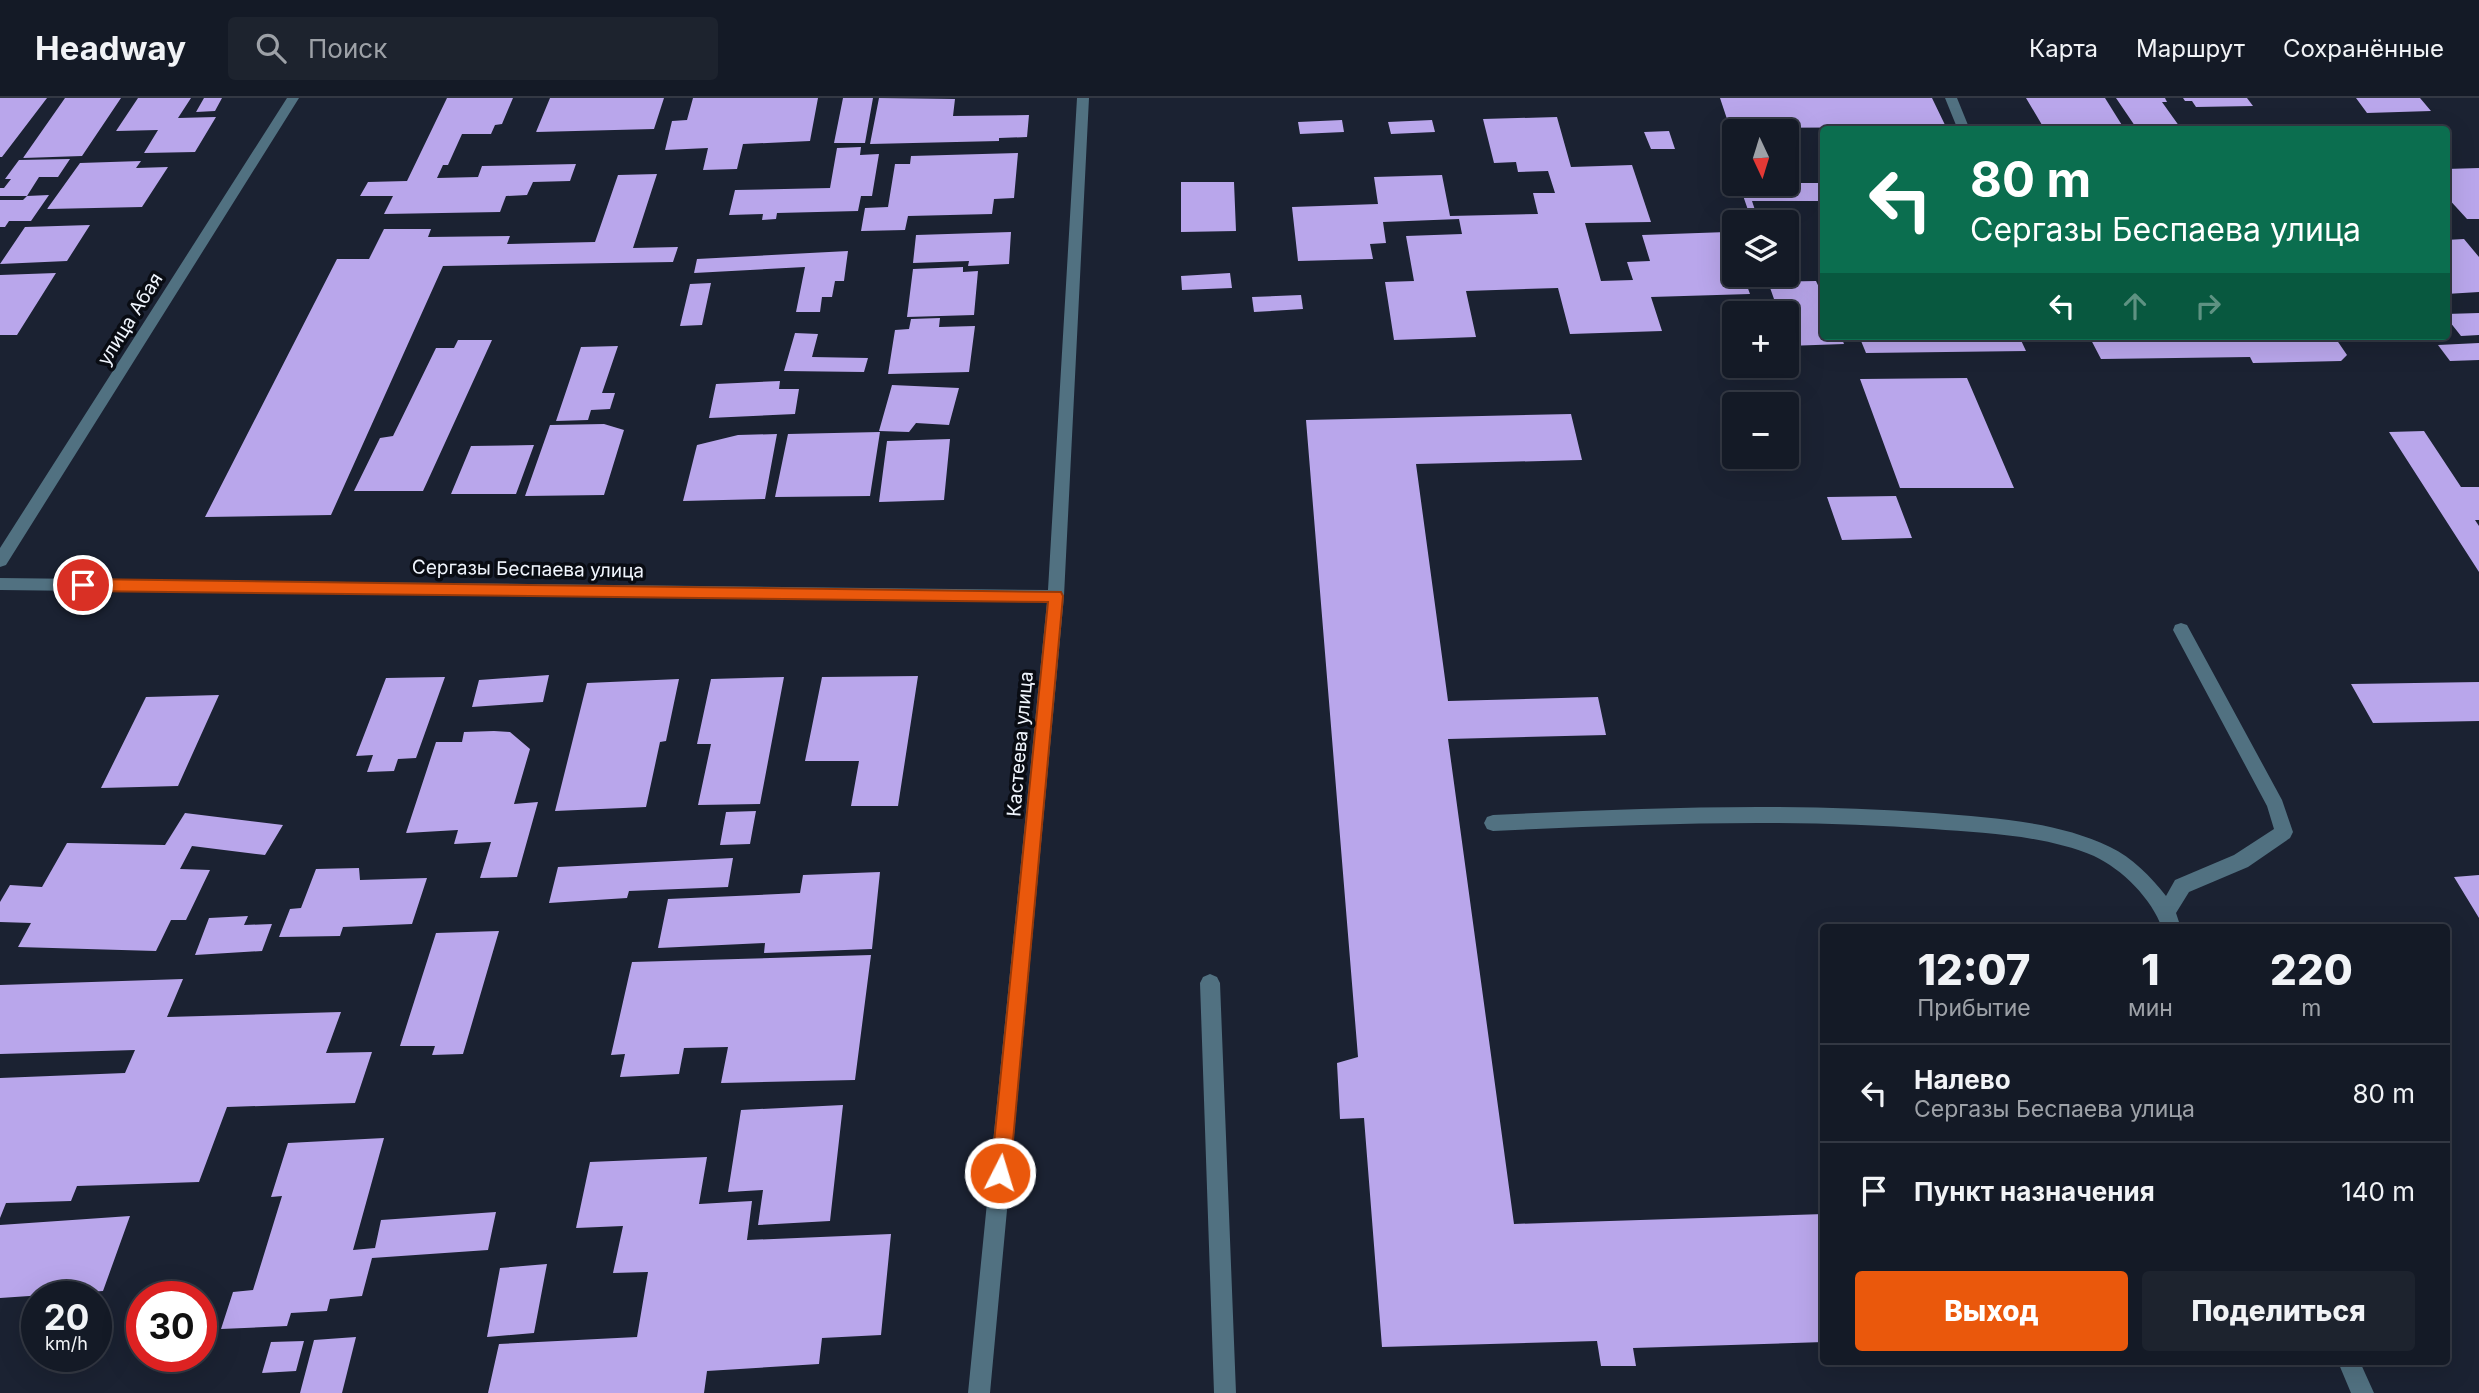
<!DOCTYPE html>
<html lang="ru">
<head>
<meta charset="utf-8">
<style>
	:root { --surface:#141a26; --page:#1d232e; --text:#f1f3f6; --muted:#9da1a7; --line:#333843; --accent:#ea580c }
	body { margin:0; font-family:Inter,sans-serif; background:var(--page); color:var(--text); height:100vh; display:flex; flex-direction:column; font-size:26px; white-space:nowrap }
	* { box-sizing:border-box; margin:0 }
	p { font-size:23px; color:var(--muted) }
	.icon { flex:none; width:38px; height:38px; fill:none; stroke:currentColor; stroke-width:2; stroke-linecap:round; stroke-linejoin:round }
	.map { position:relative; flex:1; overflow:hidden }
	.side { position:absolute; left:1820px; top:826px; width:630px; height:441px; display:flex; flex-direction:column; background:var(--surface); border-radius:7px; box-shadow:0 7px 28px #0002,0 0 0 2px var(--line) }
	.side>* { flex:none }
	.guide { position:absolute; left:1820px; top:28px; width:630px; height:214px; border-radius:7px; box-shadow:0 7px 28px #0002,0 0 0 2px var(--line); background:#0b6e4f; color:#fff; overflow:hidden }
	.needle { width:46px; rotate:176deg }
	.tools { position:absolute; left:1722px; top:21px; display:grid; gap:14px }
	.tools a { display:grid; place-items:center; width:77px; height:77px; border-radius:7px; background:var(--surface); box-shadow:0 7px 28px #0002,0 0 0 2px var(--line); font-size:35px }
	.speed { position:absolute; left:21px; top:1183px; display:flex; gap:14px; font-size:35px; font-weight:700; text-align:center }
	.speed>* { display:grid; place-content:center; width:91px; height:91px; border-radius:50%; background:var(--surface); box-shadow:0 7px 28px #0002,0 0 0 2px var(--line); line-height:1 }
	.speed small { font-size:18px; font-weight:400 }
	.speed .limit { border:10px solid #d22; background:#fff; color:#111 }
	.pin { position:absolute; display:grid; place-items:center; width:60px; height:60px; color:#fff; margin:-30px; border:4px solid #fff; border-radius:50%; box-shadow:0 2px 7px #0007 }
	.me { position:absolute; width:77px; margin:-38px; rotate:5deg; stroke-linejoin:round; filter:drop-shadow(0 0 5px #0008) }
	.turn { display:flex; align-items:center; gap:24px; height:147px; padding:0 35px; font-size:32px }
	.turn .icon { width:91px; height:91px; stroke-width:2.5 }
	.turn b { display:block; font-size:49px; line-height:60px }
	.lanes { display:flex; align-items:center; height:66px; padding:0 35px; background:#0003; justify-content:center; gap:35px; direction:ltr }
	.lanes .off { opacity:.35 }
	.eta { display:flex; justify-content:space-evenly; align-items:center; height:119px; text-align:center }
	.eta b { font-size:42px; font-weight:800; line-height:49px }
	.primary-button { display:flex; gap:14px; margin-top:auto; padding:14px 35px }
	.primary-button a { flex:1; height:80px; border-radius:7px; background:var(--accent); color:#fff; font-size:28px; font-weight:800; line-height:80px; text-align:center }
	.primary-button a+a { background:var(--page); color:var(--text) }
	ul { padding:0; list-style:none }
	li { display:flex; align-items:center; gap:21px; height:98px; padding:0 35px; border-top:2px solid var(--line) }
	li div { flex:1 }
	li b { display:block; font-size:26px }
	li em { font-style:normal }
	header { display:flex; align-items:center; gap:42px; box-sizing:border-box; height:98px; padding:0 35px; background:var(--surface); border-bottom:2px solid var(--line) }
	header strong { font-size:33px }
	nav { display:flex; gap:38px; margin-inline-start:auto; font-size:24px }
	.search { width:490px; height:63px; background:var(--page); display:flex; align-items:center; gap:18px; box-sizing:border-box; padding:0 24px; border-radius:7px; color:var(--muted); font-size:26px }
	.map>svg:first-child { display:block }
	.building { fill:#b9a6eb }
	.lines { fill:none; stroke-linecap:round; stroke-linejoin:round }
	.minor { fill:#517181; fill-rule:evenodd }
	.route { fill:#ea580c; stroke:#983908; stroke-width:2 }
	.labels { text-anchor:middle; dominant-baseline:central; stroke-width:7; stroke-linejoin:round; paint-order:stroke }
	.street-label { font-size:19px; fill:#f0f5fd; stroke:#090c13 }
</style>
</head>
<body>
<header>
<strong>Headway</strong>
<div class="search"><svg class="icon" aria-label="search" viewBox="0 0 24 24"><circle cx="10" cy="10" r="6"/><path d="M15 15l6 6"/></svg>Поиск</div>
<nav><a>Карта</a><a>Маршрут</a><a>Сохранённые</a></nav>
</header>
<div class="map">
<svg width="2479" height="1295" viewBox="0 0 2479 1295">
	<rect width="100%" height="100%" fill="#1b2232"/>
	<path class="building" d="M 0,0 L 47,0 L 2,59 L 0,59 Z
		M 65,0 L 121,0 L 82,58 L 23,60 Z
		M 138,0 L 191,0 L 178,20 L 216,19 L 195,54 L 144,55 L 158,32 L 116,33 Z
		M 204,0 L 222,0 L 215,13 L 196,14 Z
		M 447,0 L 513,0 L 502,26 L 495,27 L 491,36 L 462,36 L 448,67 L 443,67 L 437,80 L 478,79 L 482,68 L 576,66 L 570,83 L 533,84 L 527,97 L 506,98 L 500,114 L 384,116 L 393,98 L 360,98 L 368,84 L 407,83 Z
		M 550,0 L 664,0 L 654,31 L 536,34 Z
		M 693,0 L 818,0 L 810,43 L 743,46 L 737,71 L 703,72 L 708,50 L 665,52 L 672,23 L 687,22 Z
		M 843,0 L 873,0 L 865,45 L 834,45 Z
		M 879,0 L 955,1 L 953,18 L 1029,17 L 1027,39 L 999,40 L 999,43 L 870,46 Z
		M 1720,0 L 1932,0 L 1946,29 L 1730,30 Z
		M 2026,0 L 2105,0 L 2125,32 L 2045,32 Z
		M 2116,0 L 2165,0 L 2167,4 L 2162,4 L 2182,32 L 2154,32 L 2151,27 L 2135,28 Z
		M 2183,0 L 2247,0 L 2253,8 L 2196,9 L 2192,3 L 2185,3 Z
		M 2356,0 L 2420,0 L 2431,13 L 2367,15 Z
		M 1557,19 L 1571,69 L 1632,67 L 1651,124 L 1585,125 L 1601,183 L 1633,182 L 1627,164 L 1650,163 L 1642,137 L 1727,134 L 1734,153 L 1734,177 L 1743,177 L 1750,196 L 1651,199 L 1662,233 L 1570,236 L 1558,190 L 1466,193 L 1476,239 L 1394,242 L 1385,184 L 1414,183 L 1406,138 L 1462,136 L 1459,121 L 1383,124 L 1386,145 L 1370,146 L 1373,161 L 1298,163 L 1292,109 L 1378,106 L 1374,79 L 1442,77 L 1450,118 L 1538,116 L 1533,95 L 1555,95 L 1548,73 L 1518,74 L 1516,64 L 1494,65 L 1483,21 Z
		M 1342,22 L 1344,34 L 1300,36 L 1298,24 Z
		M 1432,22 L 1435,34 L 1391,36 L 1388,24 Z
		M 1669,33 L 1675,51 L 1651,51 L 1644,34 Z
		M 861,49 L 860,57 L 879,56 L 872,98 L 861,98 L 858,113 L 777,115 L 776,121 L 762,122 L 763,116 L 729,117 L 735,92 L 830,90 L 837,50 Z
		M 1018,55 L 1014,100 L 994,101 L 992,116 L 908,118 L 905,132 L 861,133 L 865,110 L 888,109 L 895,66 L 910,66 L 911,58 Z
		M 70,61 L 58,79 L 39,79 L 27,98 L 49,97 L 31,123 L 9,123 L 5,129 L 0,129 L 0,102 L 23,102 L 27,98 L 0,98 L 0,90 L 4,90 L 11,81 L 5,81 L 19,62 Z
		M 141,63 L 136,70 L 168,69 L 142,109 L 47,111 L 80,65 Z
		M 2479,70 L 2479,121 L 2467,121 L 2446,98 L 2446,71 Z
		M 657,76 L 633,150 L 678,149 L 673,164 L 443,168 L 331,417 L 205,419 L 337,161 L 369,161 L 384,131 L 431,131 L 428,139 L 510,138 L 507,146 L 595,144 L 618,77 Z
		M 1181,84 L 1234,84 L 1236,133 L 1181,134 Z
		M 1787,85 L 1824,85 L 1824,103 L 1752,103 L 1755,112 L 1748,112 L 1739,86 Z
		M 90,127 L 67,163 L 0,166 L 25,129 Z
		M 1011,134 L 1009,166 L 968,168 L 969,163 L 913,165 L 916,137 Z
		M 2464,141 L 2479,159 L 2479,194 L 2446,196 L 2446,142 Z
		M 848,153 L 844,183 L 835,183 L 832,199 L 822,199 L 820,214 L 796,214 L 805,169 L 694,175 L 697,161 Z
		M 963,169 L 963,174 L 978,173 L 974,217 L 907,219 L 913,171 Z
		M 56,175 L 17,237 L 0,237 L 0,177 Z
		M 1230,175 L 1232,190 L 1182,192 L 1181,178 Z
		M 1816,183 L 1824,200 L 1824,238 L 1841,238 L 1844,246 L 1787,248 L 1787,215 L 1755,215 L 1750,202 L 1774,201 L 1768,184 Z
		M 711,185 L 702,227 L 680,228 L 690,186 Z
		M 1301,197 L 1303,211 L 1254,214 L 1252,199 Z
		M 2479,215 L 2479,237 L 2461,238 L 2446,219 L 2446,216 Z
		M 940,220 L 939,229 L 975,228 L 969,274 L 888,276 L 895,232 L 909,231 L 911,221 Z
		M 1724,221 L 1734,221 L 1734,247 Z
		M 795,235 L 818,236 L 812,259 L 868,260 L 864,274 L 784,273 Z
		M 1859,238 L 2019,238 L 2026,253 L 1866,255 Z
		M 2089,238 L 2334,238 L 2347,257 L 2341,263 L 2253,265 L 2250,259 L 2101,261 Z
		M 458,242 L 492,242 L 423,393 L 354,393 L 380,340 L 393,338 L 436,250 L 454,250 Z
		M 2479,245 L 2479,262 L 2450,263 L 2438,247 Z
		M 618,248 L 602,295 L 615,295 L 610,311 L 591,312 L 588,322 L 556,323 L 581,249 Z
		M 1967,280 L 2014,390 L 1900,390 L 1860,281 Z
		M 780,283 L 779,291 L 799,291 L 795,316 L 709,320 L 716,286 Z
		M 892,287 L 959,290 L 949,327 L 916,325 L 909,334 L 879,333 Z
		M 1571,316 L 1582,362 L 1416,366 L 1448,603 L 1598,599 L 1606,637 L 1448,641 L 1514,1126 L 1824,1116 L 1824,1244 L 1633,1250 L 1636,1268 L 1601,1268 L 1597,1243 L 1382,1249 L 1364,1020 L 1340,1021 L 1337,965 L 1358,959 L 1306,322 Z
		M 604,326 L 624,332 L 604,397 L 525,398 L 550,327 Z
		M 2424,333 L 2461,389 L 2479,389 L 2479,422 L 2475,422 L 2479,428 L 2479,474 L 2389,334 Z
		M 880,334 L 870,398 L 775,399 L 788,336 Z
		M 777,336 L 765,401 L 683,403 L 697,347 L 738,337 Z
		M 950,341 L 944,402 L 879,404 L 887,343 Z
		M 534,347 L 516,396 L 451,396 L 471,348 Z
		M 1896,398 L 1912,440 L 1842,442 L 1827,399 Z
		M 549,577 L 543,604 L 472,609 L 479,582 Z
		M 918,578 L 898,708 L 851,708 L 859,663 L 805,663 L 822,579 Z
		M 445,579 L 416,660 L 398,661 L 394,673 L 367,674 L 373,657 L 356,658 L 386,580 Z
		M 784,579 L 760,706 L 698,707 L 711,646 L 697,646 L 711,581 Z
		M 679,581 L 666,643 L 660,644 L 646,709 L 555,713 L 587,585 Z
		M 2479,584 L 2479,623 L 2373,625 L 2351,586 Z
		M 219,597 L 178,688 L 101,690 L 146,599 Z
		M 494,633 L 510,634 L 530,651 L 514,706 L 538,704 L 517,779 L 480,780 L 491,744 L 454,746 L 458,732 L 406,735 L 436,644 L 462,644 L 464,634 Z
		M 756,713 L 750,746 L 720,747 L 726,714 Z
		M 185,715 L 283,727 L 265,757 L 192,748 L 180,771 L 210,772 L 186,822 L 171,822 L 156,853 L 18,849 L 31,825 L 0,824 L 0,804 L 10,787 L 42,789 L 67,745 L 165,747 Z
		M 733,760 L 728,789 L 629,793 L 627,800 L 549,805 L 558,769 Z
		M 359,770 L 360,782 L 427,780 L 412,826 L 343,829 L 340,838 L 279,839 L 290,811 L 301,810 L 316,771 Z
		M 880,774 L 872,851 L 764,855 L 765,845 L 658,850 L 668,801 L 800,795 L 803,777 Z
		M 2479,777 L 2479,820 L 2454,779 Z
		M 248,818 L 244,827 L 272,826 L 262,853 L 195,857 L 209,820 Z
		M 499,833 L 463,956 L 432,957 L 435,948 L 400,948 L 436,835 Z
		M 871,857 L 855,982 L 721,985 L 728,949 L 684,950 L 679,976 L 620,979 L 625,956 L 611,957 L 632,864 Z
		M 183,881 L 167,919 L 341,914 L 326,955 L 372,954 L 355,1005 L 227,1009 L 199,1084 L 77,1088 L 71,1103 L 6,1105 L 0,1120 L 0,980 L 125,975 L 135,952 L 0,956 L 0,887 Z
		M 843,1007 L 830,1123 L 758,1127 L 763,1092 L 728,1094 L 741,1012 Z
		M 384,1040 L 353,1152 L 375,1150 L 381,1122 L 496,1114 L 488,1152 L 372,1160 L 362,1198 L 330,1201 L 327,1213 L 291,1215 L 287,1228 L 221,1231 L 233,1194 L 253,1192 L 282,1098 L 271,1099 L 288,1045 Z
		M 707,1059 L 699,1106 L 752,1103 L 747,1142 L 891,1136 L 881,1237 L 822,1240 L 819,1266 L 707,1273 L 704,1295 L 488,1295 L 499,1246 L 637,1239 L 648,1174 L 613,1175 L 623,1128 L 576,1130 L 590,1064 Z
		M 130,1118 L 103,1193 L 0,1200 L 0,1127 Z
		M 547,1166 L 534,1235 L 487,1239 L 500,1170 Z
		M 356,1239 L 342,1295 L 300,1295 L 314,1242 Z
		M 304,1243 L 296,1273 L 262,1275 L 271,1244 Z"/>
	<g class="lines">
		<path class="minor" d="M 287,0 L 299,0 L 6,467 L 0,469 L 0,450 Z
			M 1077,0 L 1089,0 L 1064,498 L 990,1295 L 968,1295 L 1047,504 L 0,492 L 0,480 L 1048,492 Z
			M 1945,0 L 1957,0 L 1970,32 L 1958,32 Z
			M 2181,525 L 2187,527 L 2282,702 L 2293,734 L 2290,740 L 2248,769 L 2189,794 L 2176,815 L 2181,830 L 2162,830 C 2152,801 2122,771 2094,758 C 2044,737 1985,735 1933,731 C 1786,720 1640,726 1493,733 L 1487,731 L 1484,725 L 1487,719 L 1493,717 C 1640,710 1787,704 1934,715 C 1992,720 2057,723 2110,749 C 2132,759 2151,779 2166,798 L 2175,782 L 2234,757 L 2274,731 L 2267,708 L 2173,532 L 2175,527 Z
			M 1210,876 L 1217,879 L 1220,885 L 1236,1295 L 1214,1295 L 1200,885 L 1203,879 Z
			M 2338,1264 L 2360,1264 L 2374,1295 L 2351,1295 Z"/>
	</g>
	<path class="route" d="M 83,481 L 1061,494 L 1063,498 L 1010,1075 L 1007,1082 L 1000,1085 L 994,1082 L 991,1075 L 1048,504 L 83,493 L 76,487 Z"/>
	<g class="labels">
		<g class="street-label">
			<text transform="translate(130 221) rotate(-58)">улица Абая</text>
			<text transform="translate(528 471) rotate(1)">Сергазы Беспаева улица</text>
			<text transform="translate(1020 646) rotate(-85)">Кастеева улица</text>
		</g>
	</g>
</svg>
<div class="tools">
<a><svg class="needle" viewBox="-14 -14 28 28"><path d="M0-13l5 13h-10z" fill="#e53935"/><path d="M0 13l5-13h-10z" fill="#9da1a7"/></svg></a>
<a><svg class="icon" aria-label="layers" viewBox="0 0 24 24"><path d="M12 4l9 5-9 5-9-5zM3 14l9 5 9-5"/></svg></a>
<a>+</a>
<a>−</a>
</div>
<div class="speed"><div>20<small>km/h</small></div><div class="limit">30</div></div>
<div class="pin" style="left:83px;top:487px;background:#d93025"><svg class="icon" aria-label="arrive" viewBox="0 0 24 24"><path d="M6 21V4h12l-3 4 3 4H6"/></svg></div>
<svg class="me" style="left:1000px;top:1075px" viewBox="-20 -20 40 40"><circle r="17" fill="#ea580c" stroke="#fff" stroke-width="3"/><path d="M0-11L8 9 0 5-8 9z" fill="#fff"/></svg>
<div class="guide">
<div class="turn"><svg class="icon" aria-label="left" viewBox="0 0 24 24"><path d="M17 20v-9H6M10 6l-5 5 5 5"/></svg><div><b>80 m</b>Сергазы Беспаева улица</div></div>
<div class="lanes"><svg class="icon" aria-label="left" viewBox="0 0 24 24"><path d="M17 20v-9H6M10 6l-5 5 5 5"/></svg><svg class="icon off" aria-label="ahead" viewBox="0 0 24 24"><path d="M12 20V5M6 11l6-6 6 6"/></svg><svg class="icon off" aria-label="right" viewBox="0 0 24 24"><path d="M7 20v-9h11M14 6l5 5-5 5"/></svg></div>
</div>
<section class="side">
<div class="eta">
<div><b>12:07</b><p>Прибытие</p></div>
<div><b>1</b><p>мин</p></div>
<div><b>220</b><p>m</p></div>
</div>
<ul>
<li><svg class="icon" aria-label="left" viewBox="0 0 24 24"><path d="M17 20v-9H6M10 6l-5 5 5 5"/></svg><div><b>Налево</b><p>Сергазы Беспаева улица</p></div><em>80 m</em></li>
<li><svg class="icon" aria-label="arrive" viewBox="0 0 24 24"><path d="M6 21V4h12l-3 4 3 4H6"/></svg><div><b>Пункт назначения</b></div><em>140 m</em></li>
</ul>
<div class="primary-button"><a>Выход</a><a>Поделиться</a></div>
</section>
</div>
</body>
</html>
